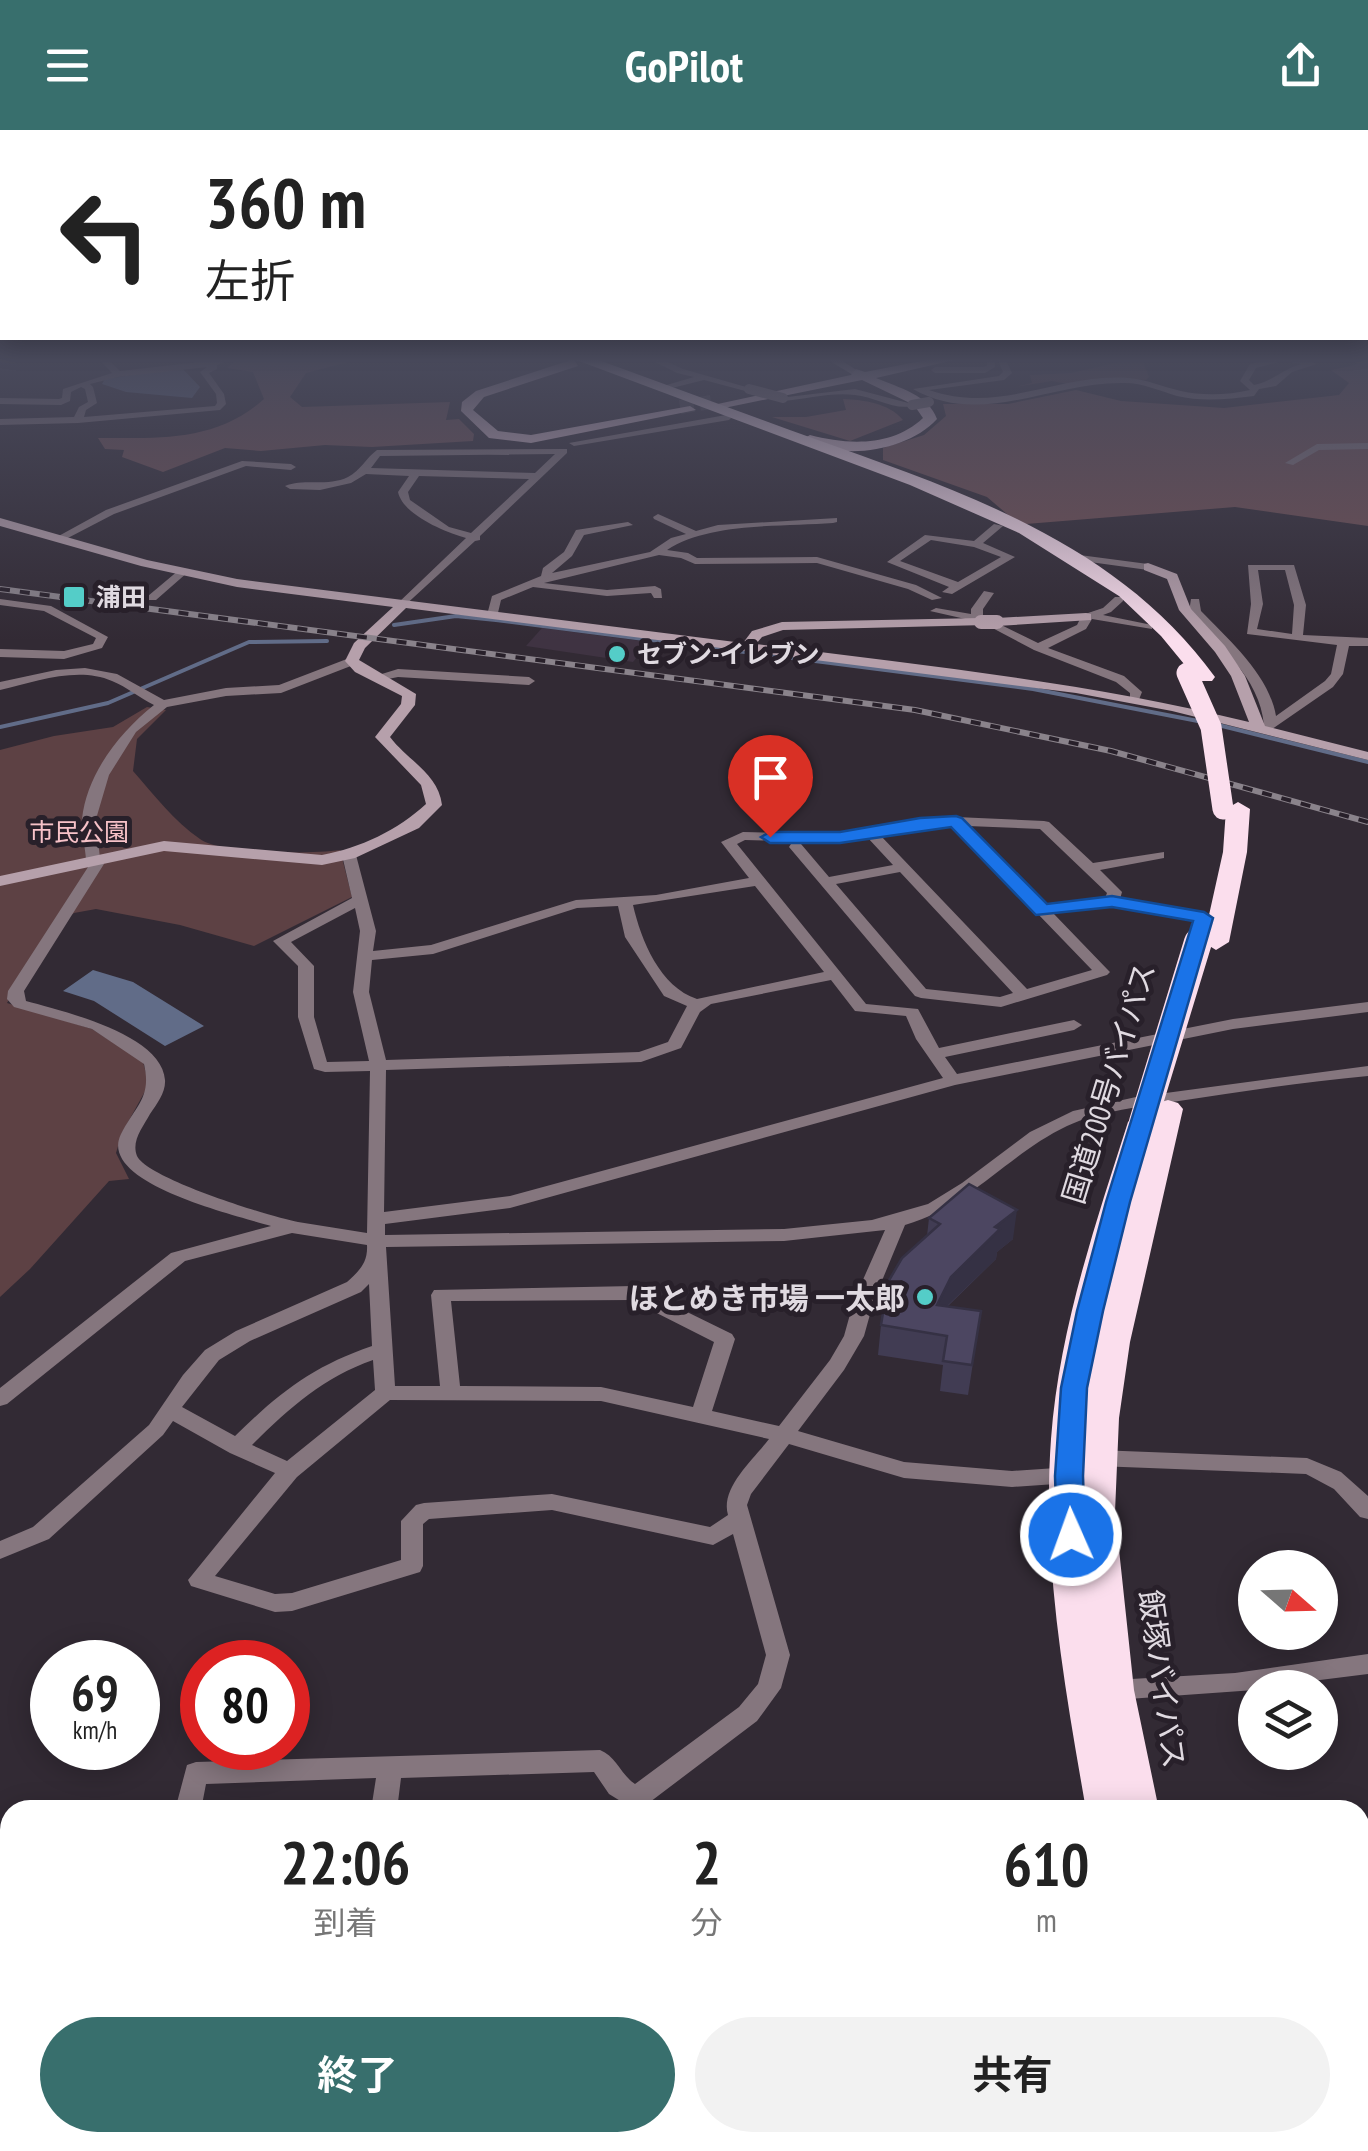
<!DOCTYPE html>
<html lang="ja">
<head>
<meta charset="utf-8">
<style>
	:root { --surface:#fff; --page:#f2f2f2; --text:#222; --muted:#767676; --accent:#386f6d }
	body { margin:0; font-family:"PT Sans Narrow","Noto Sans JP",sans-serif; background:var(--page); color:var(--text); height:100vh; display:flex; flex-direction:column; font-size:38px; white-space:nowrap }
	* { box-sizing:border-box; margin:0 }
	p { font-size:32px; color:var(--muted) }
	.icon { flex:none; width:55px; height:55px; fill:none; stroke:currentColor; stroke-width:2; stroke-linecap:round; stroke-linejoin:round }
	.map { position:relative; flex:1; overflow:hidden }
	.drawer { position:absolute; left:0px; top:1670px; width:1370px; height:352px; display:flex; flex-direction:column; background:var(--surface); border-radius:30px 30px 0 0; box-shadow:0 5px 25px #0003 }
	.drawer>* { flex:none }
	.hud { position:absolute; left:0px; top:0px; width:1370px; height:210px; box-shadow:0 5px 25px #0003; background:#fff; color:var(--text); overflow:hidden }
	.needle { width:65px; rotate:110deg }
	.buttons { position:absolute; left:1238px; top:1420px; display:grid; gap:20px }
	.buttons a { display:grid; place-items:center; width:100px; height:100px; border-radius:50%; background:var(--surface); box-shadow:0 5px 25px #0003; font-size:50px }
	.speed { position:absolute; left:30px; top:1510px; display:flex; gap:20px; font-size:50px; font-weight:700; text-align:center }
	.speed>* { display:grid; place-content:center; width:130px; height:130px; border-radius:50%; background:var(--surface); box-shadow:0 5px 25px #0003; line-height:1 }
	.speed small { font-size:25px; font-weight:400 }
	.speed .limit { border:15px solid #d22; background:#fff; color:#111 }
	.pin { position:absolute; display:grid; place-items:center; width:85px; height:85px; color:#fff; margin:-102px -42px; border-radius:50% 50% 50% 0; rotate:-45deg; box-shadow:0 0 10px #0007 }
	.pin .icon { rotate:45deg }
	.me { position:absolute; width:110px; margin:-55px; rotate:358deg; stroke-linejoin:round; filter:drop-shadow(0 0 8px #0008) }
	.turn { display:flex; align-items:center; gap:35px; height:210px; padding:0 40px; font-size:45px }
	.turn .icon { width:130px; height:130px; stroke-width:2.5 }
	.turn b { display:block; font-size:70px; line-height:85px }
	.eta { display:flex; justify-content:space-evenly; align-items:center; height:170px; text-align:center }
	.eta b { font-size:60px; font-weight:700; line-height:70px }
	.button { display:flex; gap:20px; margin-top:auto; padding:20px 40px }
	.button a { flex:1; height:115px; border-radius:60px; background:var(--accent); color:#fff; font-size:40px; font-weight:700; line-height:115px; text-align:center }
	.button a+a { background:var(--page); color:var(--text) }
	header { display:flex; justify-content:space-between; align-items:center; height:130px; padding:0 40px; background:var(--accent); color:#fff; font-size:45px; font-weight:700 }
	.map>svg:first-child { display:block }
	.built { fill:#3f3342 }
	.green { fill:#5d4144 }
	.forest { fill:#714f53 }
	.water { fill:#616c88 }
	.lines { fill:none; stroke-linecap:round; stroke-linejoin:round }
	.stream { stroke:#616c88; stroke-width:4 }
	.primary-tunnel { stroke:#4c444e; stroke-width:14; stroke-dasharray:14 6; stroke-linecap:butt }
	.street { fill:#85767e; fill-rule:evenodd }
	.secondary { fill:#b6a0ab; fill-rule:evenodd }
	.primary { fill:#ddbfce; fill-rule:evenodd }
	.highway { fill:#fbdeed; fill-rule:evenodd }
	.rail-casing { stroke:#8a838b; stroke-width:6 }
	.rail { stroke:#28202a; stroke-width:4; stroke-dasharray:10; stroke-linecap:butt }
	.street-bridge { stroke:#85767e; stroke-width:10 }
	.secondary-bridge { stroke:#b6a0ab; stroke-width:14 }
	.highway-bridge-far1 { stroke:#fbdeed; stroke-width:21 }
	.highway-bridge { stroke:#fbdeed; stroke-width:28 }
	.wall { fill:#413c53 }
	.shaded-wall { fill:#353144 }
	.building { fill:#4c4661; stroke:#353144; stroke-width:2.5 }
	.route { fill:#1a73e8; stroke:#114b97; stroke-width:2.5 }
	.poi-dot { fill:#54cdc8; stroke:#28202a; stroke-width:4 }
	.labels { text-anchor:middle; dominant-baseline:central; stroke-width:10; stroke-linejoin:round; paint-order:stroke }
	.far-poi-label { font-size:25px; font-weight:bold; fill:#e0dae1; stroke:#28202a; text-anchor:start }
	.far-park-label { font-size:25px; fill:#f7c2c8; stroke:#28202a }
	.street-label { font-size:30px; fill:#e0dae1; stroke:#28202a }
	.poi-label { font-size:30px; font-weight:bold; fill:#e0dae1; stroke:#28202a; text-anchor:end }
</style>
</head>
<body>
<header><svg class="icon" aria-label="menu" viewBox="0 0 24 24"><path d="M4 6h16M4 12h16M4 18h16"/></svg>GoPilot<svg class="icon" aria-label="share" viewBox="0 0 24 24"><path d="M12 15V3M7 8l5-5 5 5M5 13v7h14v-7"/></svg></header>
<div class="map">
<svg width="1368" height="2021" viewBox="0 0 1368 2021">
	<rect width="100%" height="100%" fill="#322a34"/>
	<path class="built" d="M 542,498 L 649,512 L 633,532 L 526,516 Z"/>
	<path class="green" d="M 1137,228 L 1167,230 L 1143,232 L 1149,247 L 1146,250 L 1123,249 L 1078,256 L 1052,251 L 1015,257 L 1032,253 L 1030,245 L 1071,243 Z
		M 147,577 L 166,580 L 137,609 L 133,641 C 154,665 174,691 200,709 C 222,725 312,724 340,720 L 352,767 L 254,816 L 180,795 L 96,779 L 74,783 L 47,802 L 7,873 L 92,899 L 143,932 L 149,954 L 122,1003 L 116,1023 L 129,1049 L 109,1051 L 30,1139 L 0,1167 L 0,620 L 54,606 L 113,597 Z
		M 0,1792 L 10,1792 L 10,1945 L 0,1945 Z"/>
	<path class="forest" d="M 238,228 L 364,228 L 306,243 L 290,267 L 302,277 L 450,272 L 446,290 L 459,289 L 474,304 L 473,311 L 372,317 L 325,315 L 261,321 L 225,318 L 163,342 L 122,327 L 124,320 L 105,319 L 98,308 C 159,308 216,312 264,269 L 253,242 L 227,238 Z
		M 1361,228 L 1368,228 L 1368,396 L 1235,377 L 1026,394 L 1014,390 L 987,367 L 883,330 L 883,318 L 924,305 L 946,286 L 943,274 L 1008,274 L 1076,260 L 1121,271 L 1224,278 L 1339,265 L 1349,253 L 1331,240 L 1355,235 Z
		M 843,269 C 864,270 889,273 903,290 L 850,311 L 772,287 L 806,287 L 846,280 Z"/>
	<path class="water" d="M 182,238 L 200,257 L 192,268 L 126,262 L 102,254 L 105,249 Z
		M 93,840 L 133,852 L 204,896 L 165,916 L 94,871 L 63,861 Z"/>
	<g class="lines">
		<path class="stream" d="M 394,495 L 456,486 L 496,490 L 1033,559 L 1203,592
			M 1218,595 L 1368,632
			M 0,597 L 108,573 L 249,512 L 327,511"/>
		<path class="primary-tunnel" d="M 680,277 L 711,272"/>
		<path class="street" d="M 98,228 L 107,228 L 120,241 L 235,228 L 217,235 L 217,239 L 209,243 L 224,264 L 226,274 L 220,280 L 78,293 L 0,295 L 0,289 L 74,287 L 79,277 L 88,272 L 85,259 L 81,257 L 71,262 L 70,271 L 61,275 L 0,274 L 0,268 L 59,269 L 62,268 L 63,259 L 112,243 ZM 207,237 L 200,242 L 216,264 L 217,273 L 215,276 L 84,287 L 86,280 L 97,273 L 93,257 L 90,254 L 118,247 Z
			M 647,228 L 659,228 L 683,239 L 753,259 L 749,262 L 704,250 L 660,261 L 660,257 L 694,247 L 677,243 Z
			M 987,228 L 995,228 L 995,237 L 985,243 L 935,243 L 931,240 L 935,237 L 983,237 L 987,236 Z
			M 997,228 L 1005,228 L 1012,243 L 1004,250 L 929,260 C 1001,285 1058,243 1128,248 C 1146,249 1163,257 1181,261 C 1202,266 1229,265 1250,260 L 1240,251 L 1250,234 C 1273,228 1296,225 1317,234 L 1292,242 L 1276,256 L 1259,259 L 1254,266 C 1229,269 1202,272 1177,266 C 1160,261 1143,253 1125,253 C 1053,251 981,298 913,259 L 999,246 L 1003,242 ZM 1282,231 L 1301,234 C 1283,239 1273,251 1254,255 L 1249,250 L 1256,238 Z
			M 855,259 L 916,275 C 896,282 876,267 855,265 C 832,262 806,269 783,271 L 779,268 Z
			M 726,285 L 731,288 L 729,290 L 574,316 L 569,313 Z
			M 1368,313 L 1368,319 L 1319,320 L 1293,335 L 1285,333 L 1317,314 Z
			M 567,319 L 567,323 L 480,406 L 480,410 L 475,411 L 401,479 L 395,476 L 397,474 L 466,408 C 445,402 403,385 398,362 L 409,346 L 366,344 L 351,353 L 320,360 L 290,359 L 285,356 C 304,348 328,357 348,347 C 361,340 366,328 377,320 ZM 555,324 L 535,343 L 371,338 L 380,326 ZM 419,346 L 529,349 L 471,403 L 449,397 L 410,370 L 408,362 Z
			M 242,331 L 291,334 L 296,337 L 291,340 L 246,336 L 114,384 L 64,410 L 55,408 L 106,380 Z
			M 658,384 L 696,401 L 718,395 L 837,388 L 837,392 L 833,393 C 783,397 709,392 667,420 L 688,423 L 697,428 L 817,427 L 916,455 L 942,468 L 932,470 L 908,459 L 817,433 L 695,434 L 681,428 L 659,425 L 544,453 L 607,460 L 655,456 L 661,459 L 662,468 L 654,468 L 651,463 L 607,466 L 533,457 L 501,470 L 497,487 L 487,485 L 492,466 L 541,446 L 543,438 L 564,422 L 576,400 L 628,392 L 633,395 L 584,405 L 572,426 L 552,443 L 650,422 L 671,408 L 686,404 L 654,389 L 653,387 Z
			M 994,394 L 1003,396 L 983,413 L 1015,427 L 952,464 L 942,462 L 949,457 L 887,432 L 925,405 L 974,411 ZM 931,410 L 974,417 L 1001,427 L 958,452 L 900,431 Z
			M 1072,424 L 1148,434 L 1153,437 L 1148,440 L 1068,429 L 1067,427 Z
			M 1248,435 L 1294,435 L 1306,475 L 1303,505 L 1368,508 L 1368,516 L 1349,516 L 1343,544 L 1333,557 L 1265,604 L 1259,600 L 1264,595 C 1260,547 1218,516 1189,482 L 1191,469 L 1199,469 L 1201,481 C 1229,510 1269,545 1276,586 L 1325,551 L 1331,544 L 1337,515 L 1247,504 L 1251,474 ZM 1258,440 L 1285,440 L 1294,475 L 1292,504 L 1257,499 L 1263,474 Z
			M 179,440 L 188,442 L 156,470 L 148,470 L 148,466 Z
			M 984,461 L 994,463 L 983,479 L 983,486 L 1038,513 L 1077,495 L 1082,485 L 1103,478 L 1115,467 L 1123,467 L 1123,471 L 1111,482 L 1103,485 L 1152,495 L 1152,499 L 1092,489 L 1086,499 L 1048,518 L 1124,546 L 1142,562 L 1138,572 L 1130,572 L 1130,563 L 1116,552 L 1034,520 L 983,493 L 930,481 L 936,478 L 971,484 L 971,479 Z
			M 0,469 L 51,476 L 108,507 L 102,518 L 64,529 L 0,527 L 0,519 L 64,521 L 93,514 L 96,508 L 44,481 L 0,475 Z
			M 352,527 L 358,531 L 356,534 L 281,563 L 226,566 L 167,577 L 136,602 L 109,645 L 96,689 L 100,729 L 104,734 L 24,861 L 26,871 C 62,881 162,904 165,950 C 166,962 157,974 150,984 C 143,997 131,1011 137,1026 C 148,1049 271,1087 298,1092 C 321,1096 344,1099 367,1103 L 370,941 L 325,942 L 314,939 L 298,887 L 298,836 L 273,811 L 352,768 L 342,725 L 349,721 L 356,725 L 376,801 L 373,821 L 431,815 L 576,770 L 656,765 L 749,748 L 721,712 L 743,702 L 840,704 L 921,689 L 956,687 L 1044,691 L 1049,692 L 1093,733 L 1164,722 L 1164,728 L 1100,740 L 1122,762 L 1120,769 L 1204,784 L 1211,788 L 1204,792 L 1111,776 L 1053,783 L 1107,839 L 1110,842 L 1107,845 L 1001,877 L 921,868 L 915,866 L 789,717 L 791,714 L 801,714 L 829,747 L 893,735 L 867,707 L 840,712 L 745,710 L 737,714 L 866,874 L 918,879 L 939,918 L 1074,890 L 1082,895 L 1074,900 L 945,927 L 957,944 L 1233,889 L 1368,872 L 1368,882 L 1233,899 L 955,955 L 510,1078 L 385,1094 L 385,1105 L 784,1099 L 872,1090 L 928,1074 L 962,1053 L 1030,1002 L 1073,981 L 1136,967 L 1368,936 L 1368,946 C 1305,952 1242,961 1179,971 C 1141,977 1102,980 1067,996 C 1008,1024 971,1076 905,1095 L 874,1170 L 864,1206 L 844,1240 L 798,1301 L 904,1332 L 1012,1341 L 1071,1337 L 1079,1339 L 1082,1345 L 1079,1351 L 1071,1353 L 1012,1357 L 904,1348 L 789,1314 L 751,1364 L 747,1375 L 790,1525 L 781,1558 L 757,1591 L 646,1675 L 644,1680 L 618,1680 L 622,1672 L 609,1664 L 594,1642 L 401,1648 L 397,1680 L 371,1680 L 376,1648 L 206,1654 L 201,1680 L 175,1680 L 187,1635 L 196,1632 L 600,1620 C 616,1626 621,1645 635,1654 L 739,1577 L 758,1554 L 766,1525 L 733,1404 L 713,1415 L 552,1380 L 429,1389 L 423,1394 L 423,1436 L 420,1442 L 292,1481 L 275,1482 L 191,1456 L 188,1450 L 275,1343 L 230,1323 L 173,1291 L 163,1305 L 49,1409 L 0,1429 L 0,1411 L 33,1397 L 149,1295 L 183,1245 L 205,1220 L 236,1201 L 347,1152 C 359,1141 368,1133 367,1115 L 292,1103 L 185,1131 L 7,1274 L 0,1276 L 0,1258 L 171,1123 L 271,1096 C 239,1086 96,1054 121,1004 C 135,976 152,968 144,934 L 92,899 L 14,877 L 7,869 L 8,861 L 90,734 L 86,729 C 85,716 81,701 82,689 C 87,643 120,602 154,575 C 140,568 127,557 112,551 C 77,536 35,552 0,560 L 0,552 L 56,540 L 85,538 L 117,544 L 164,570 L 226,558 L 279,555 ZM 952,695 L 1092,840 L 1027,859 L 880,705 L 921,697 ZM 968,696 L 1040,699 L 1107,763 L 1105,768 L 1046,775 ZM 900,742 L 1013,863 L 1000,867 L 926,859 L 836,754 ZM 755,756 L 824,842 L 697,869 C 660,857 641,810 633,775 ZM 618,776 L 625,807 L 664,866 L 687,876 L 668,912 L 639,922 L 386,930 L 369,862 L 372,830 L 433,824 L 577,778 ZM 355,778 L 360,801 L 353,862 L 369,931 L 327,932 L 314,887 L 314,836 L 291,812 ZM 831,850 L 855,881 L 906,886 L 916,909 L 943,948 L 510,1066 L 384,1082 L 386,940 L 641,932 L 681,918 L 700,882 L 711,874 ZM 885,1100 L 854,1170 L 844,1206 L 830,1230 L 779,1296 L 712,1281 L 735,1209 L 732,1204 L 634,1156 L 434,1160 L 431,1165 L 440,1256 L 395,1256 L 386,1117 L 784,1111 ZM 369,1154 L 372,1216 C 313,1236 279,1263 235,1306 L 182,1277 L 219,1230 L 250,1211 L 361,1162 ZM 631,1170 L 714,1212 L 693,1277 L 601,1257 L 460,1256 L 451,1171 ZM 373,1230 L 375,1260 L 287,1331 L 252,1315 C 288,1279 324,1247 373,1230 ZM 390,1270 L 601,1271 L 769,1309 C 753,1330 720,1358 728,1385 L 710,1397 L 552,1364 L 424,1373 L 416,1375 L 401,1391 L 401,1430 L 292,1463 L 275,1464 L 215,1446 L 297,1347 Z
			M 398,539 L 529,547 L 535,551 L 529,555 L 398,547 L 378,551 L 372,547 Z
			M 1097,1320 L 1307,1328 L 1341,1342 L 1368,1366 L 1368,1389 L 1360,1387 L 1334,1359 L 1306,1344 L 1097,1336 L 1090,1334 L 1086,1328 L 1090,1322 Z
			M 1368,1524 L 1368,1544 L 1255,1558 L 1255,1560 L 1114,1570 L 1106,1567 L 1102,1560 L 1106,1553 L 1114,1550 L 1235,1543 Z
			M 733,2012 L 762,2012 L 766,2021 L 736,2021 Z"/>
		<path class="secondary" d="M 825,228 L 838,228 L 861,243 L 853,245 Z
			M 0,388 L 147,430 L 237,449 L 743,513 L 752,501 L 782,492 L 981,488 L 986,489 L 986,495 L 783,500 L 762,507 L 756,514 C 921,535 1087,552 1249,592 L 1231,546 L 1215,522 L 1179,480 L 1167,449 L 1144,440 L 1144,434 L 1148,433 L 1177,444 L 1191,479 L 1225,516 L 1245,546 L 1265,596 L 1368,622 L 1368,630 L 1172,581 L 1076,563 L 406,478 L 365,518 L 359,530 L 416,564 L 415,575 L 390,607 C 408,631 438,643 442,675 L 419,698 L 355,728 L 322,735 L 164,721 L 0,756 L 0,746 L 164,711 L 322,725 C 360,718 398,700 426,674 L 421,655 L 375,607 L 401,574 L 402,566 L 355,542 L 345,531 L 354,513 L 393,477 L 237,457 L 141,436 L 0,396 Z
			M 1086,483 L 1091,484 L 1091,490 L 997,496 L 990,492 L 997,488 Z"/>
		<path class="primary" d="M 937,228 L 963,228 L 876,248 C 899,258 928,264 937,289 C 908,321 840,332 803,309 L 810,305 C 848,315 892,317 923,288 L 914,275 L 862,250 L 719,279 L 713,275 L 851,245 L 856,239 L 865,242 Z
			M 574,229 L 578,236 L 484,267 L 473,280 L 498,301 L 531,305 L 690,276 L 696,280 L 531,313 L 489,308 L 461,281 L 462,272 L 476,261 Z"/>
		<path class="highway" d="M 571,228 L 593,228 C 667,255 741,282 815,309 C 964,362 1119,414 1215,547 L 1212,551 L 1198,551 L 1161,506 L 1119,466 L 1019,403 L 910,355 Z
			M 1238,672 L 1250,679 L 1247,722 L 1229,812 L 1216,820 L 1203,812 L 1223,722 L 1226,679 Z
			M 1168,970 L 1178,973 L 1183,979 L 1130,1212 L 1119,1288 L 1115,1382 L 1134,1560 L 1159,1680 L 1086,1680 C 1065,1558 1042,1434 1051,1309 C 1059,1200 1095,1095 1128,992 L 1133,986 L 1152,985 L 1158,973 Z
			M 1144,2012 L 1228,2012 L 1230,2021 L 1145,2021 Z"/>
		<g class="rail-casing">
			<path id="rail" d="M 0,459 L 915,580 L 1111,621 L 1368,692"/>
		</g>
		<use href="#rail" class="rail"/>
		<path class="street-bridge" d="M 749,259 L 783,268
			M 912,275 L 929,272"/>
		<path class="secondary-bridge" d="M 981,492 L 997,492"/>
		<path class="highway-bridge-far1" d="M 1187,543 L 1211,597 L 1223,679"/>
		<path class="highway-bridge" d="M 1143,992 L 1198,812"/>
	</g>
	<path class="wall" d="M 929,1088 L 1013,1109 L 997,1122 L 996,1129 L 947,1177 L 981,1181 L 968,1265 L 940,1261 L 943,1235 L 878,1225 L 881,1195 L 927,1106 Z"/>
	<path class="shaded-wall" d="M 1017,1080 L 1013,1109 L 997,1122 L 996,1129 L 947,1176 L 934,1205 L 937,1175 L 951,1147 L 995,1097 Z"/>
	<path class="building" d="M 969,1054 L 1017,1080 L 995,1097 L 1000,1099 L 951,1147 L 937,1175 L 981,1181 L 972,1235 L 943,1231 L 947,1206 L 881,1195 L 888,1152 L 902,1128 L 940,1094 L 929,1088 Z"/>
	<linearGradient id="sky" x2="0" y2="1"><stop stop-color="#1c171d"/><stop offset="0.45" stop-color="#494a5c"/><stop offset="1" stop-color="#494a5c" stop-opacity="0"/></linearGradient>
	<rect width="1368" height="511" fill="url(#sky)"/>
	<path class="route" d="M 956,686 L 962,688 L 1047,774 L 1112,766 L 1204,782 L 1213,788 L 1130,1072 L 1103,1181 L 1087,1258 L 1083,1346 L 1085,1405 L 1081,1413 L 1071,1416 L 1061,1413 L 1057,1405 L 1055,1346 L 1061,1258 L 1077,1181 L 1106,1072 L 1193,791 L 1112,777 L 1036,785 L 951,697 L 840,713 L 770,713 L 761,707 L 770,702 L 840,702 L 920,688 Z"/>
	<g class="poi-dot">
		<rect x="62" y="455" width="24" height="24" rx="5"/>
		<circle cx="617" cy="524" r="10"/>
		<circle cx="925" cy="1167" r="10"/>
	</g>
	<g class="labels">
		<g class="far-poi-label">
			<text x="96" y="467">浦田</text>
			<text x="637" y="524">セブン-イレブン</text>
		</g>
		<g class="far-park-label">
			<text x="79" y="702">市民公園</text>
		</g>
		<g class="street-label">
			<text transform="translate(1108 953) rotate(-73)">国道200号バイパス</text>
			<text transform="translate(1163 1549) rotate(82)">飯塚バイパス</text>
		</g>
		<g class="poi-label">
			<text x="905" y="1167">ほとめき市場 一太郎</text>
		</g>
	</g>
</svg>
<div class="buttons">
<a><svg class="needle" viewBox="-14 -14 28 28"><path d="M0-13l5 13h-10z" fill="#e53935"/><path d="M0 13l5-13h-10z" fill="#767676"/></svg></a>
<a><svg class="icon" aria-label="layers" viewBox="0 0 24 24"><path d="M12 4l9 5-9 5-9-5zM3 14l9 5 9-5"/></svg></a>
</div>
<div class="speed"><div>69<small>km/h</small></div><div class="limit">80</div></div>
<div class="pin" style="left:770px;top:707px;background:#d93025"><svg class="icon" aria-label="arrive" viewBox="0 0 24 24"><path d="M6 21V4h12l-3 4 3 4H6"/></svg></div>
<svg class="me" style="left:1071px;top:1405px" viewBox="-20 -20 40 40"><circle r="17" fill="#1a73e8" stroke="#fff" stroke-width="3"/><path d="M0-11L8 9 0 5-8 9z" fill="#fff"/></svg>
<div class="hud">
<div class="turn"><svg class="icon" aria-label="left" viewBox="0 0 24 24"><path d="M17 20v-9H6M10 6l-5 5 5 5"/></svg><div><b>360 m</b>左折</div></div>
</div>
<section class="drawer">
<div class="eta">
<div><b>22:06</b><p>到着</p></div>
<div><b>2</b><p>分</p></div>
<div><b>610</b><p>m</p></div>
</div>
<div class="button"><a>終了</a><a>共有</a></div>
</section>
</div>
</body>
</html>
